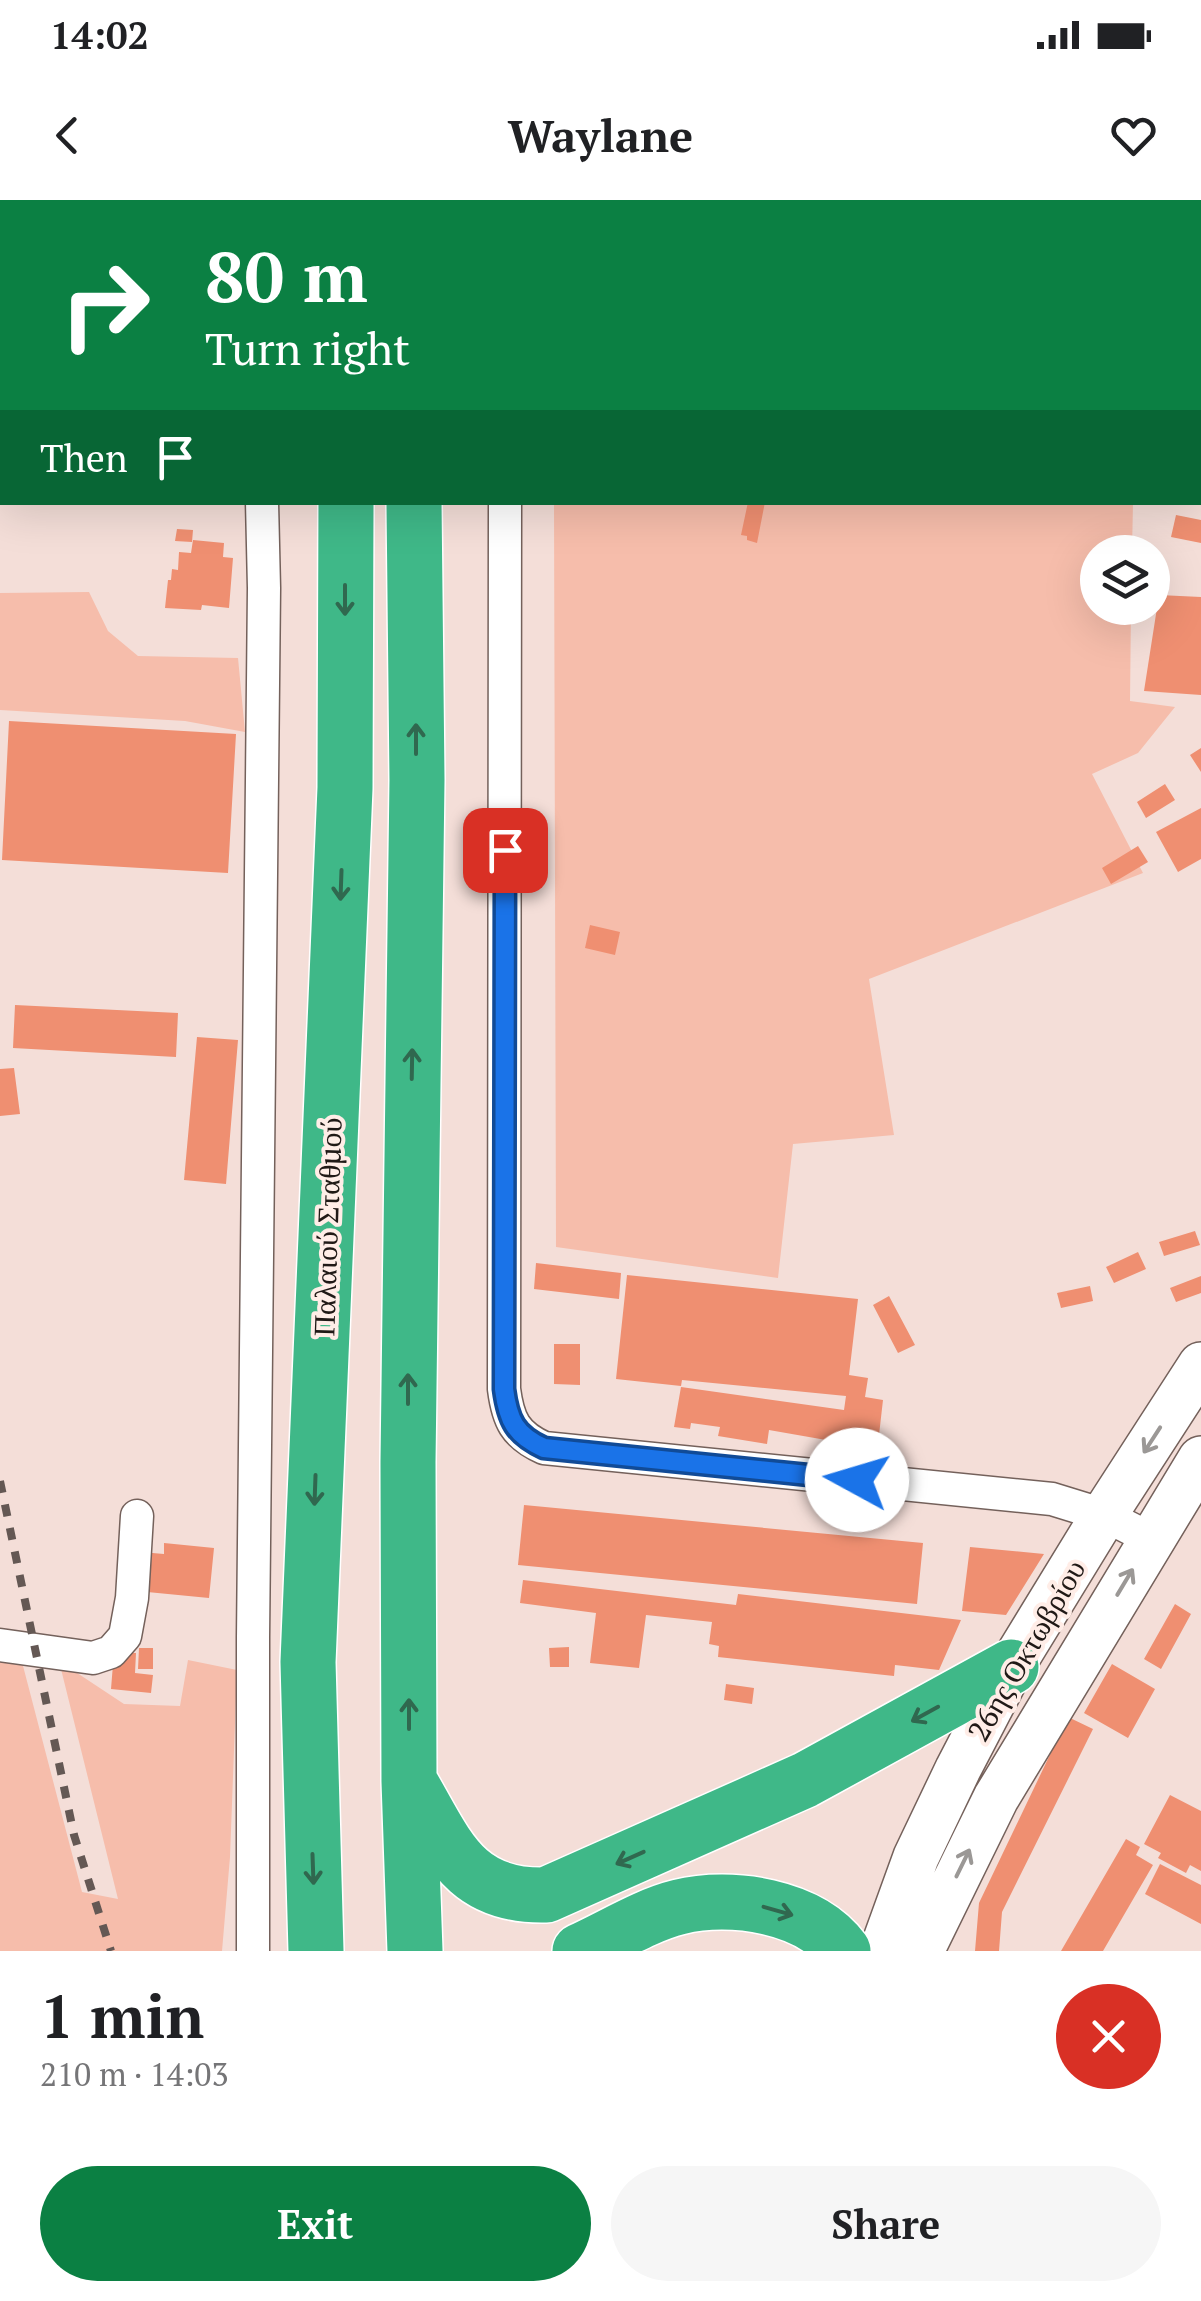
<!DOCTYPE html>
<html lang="en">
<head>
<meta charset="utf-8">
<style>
	:root { --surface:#fff; --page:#f6f6f6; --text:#202124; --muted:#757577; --accent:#0b8043 }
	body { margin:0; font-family:"PT Serif",serif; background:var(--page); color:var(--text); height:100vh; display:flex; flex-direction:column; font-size:38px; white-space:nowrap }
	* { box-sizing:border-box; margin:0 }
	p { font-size:32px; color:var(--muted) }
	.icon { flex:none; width:55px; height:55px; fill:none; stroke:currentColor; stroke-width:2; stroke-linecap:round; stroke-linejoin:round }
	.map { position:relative; height:1751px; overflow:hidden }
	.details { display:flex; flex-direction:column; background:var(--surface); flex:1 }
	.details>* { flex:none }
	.banner { position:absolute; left:0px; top:0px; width:1202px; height:305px; box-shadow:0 10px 40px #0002; background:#0b8043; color:#fff; overflow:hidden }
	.controls { position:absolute; left:1080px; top:335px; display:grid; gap:20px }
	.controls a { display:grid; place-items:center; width:90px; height:90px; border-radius:50%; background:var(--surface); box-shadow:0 10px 40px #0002; font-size:50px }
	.pin { position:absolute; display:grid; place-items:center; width:85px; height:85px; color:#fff; margin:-42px; border-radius:20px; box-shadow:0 5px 15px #0006 }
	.me { position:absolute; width:110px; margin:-55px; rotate:276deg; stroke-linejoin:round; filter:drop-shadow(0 0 8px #0008) }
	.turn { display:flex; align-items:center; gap:35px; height:210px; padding:0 40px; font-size:45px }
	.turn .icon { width:130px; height:130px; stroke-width:2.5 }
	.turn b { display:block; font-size:70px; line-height:85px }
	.then { display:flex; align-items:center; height:95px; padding:0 40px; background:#0003; gap:20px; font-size:38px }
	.round { display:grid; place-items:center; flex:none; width:105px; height:105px; border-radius:52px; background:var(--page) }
	.headline { display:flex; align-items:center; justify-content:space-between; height:170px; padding:0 40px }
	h1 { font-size:60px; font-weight:800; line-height:75px }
	.action { display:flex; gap:20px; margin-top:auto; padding:20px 40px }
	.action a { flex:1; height:115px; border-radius:60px; background:var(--accent); color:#fff; font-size:40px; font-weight:800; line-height:115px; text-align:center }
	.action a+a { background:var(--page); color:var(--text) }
	.status { display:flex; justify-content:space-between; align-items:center; height:70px; padding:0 50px; background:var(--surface); direction:ltr }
	.status svg { height:28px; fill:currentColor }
	header { display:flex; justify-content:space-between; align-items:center; height:130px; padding:0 40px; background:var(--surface); font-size:45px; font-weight:800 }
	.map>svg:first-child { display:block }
	.green { fill:#f6bdab }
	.building { fill:#ef8f71 }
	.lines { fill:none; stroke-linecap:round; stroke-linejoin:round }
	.street-casing { stroke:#74615b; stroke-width:35 }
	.secondary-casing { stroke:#74615b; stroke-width:48 }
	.highway-casing { stroke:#fff; stroke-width:58 }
	.street { stroke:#fff; stroke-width:32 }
	.secondary { stroke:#fff; stroke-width:45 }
	.highway { stroke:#3fb888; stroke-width:55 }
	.rail { stroke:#645854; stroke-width:8; stroke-dasharray:12 12; stroke-linecap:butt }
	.oneway { stroke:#30684f }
	.oneway2 { stroke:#9b9896 }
	.route-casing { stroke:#114b97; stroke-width:25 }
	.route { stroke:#1a73e8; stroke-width:18 }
	.labels { text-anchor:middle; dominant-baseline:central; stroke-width:8; stroke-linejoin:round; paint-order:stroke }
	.street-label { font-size:30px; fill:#201916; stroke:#ffede7 }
</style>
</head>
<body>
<div class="status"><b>14:02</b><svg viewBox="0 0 49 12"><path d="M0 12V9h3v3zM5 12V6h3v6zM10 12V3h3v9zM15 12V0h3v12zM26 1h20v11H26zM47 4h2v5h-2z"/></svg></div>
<header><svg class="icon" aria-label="back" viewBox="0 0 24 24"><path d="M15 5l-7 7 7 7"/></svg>Waylane<svg class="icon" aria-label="heart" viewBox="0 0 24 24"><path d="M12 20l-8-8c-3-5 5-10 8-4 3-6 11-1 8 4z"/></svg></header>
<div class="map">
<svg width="1201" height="1751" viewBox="0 0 1201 1751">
	<rect width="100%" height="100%" fill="#f4ded8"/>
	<path class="green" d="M 799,0 L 1201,0 L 1201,133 L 1200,2 L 635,2 Z
		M 554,303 L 1133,303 L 1132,352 L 1098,352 L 1098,408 L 1131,408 L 1130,501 L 1175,507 L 1138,553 L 1092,574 L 1143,673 L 869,779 L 894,935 L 793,944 L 778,1078 L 556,1047 Z
		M 89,392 L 108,431 L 138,456 L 238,458 L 245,532 L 185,521 L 0,510 L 0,393 Z
		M 0,1460 L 22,1462 L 82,1692 L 118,1699 L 59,1461 L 124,1504 L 180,1506 L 188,1460 L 237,1470 L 230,1657 L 222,1751 L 0,1751 Z"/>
	<path class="building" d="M 748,302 L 765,302 L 757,343 L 747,340 L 747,336 L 741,335 Z
		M 1176,315 L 1201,320 L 1201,343 L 1171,337 Z
		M 177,329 L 193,330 L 192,342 L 175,341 Z
		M 193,340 L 224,343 L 223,357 L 233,358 L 229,408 L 202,405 L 201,410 L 165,408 L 168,380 L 171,380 L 172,369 L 178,370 L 179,352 L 191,353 Z
		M 1159,395 L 1201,397 L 1201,495 L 1144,491 Z
		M 9,521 L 236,534 L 228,673 L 2,660 Z
		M 1201,548 L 1201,572 L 1190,555 Z
		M 1165,584 L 1175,600 L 1146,618 L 1137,602 Z
		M 1201,608 L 1201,659 L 1178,672 L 1156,632 Z
		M 1138,646 L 1148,662 L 1111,684 L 1102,668 Z
		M 590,725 L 620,732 L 615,755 L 585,748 Z
		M 15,805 L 178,813 L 176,857 L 13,848 Z
		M 197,837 L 238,840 L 226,984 L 184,980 Z
		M 14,868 L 20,914 L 0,916 L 0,869 Z
		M 1195,1031 L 1200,1045 L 1164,1056 L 1159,1042 Z
		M 1138,1052 L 1146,1069 L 1114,1083 L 1106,1067 Z
		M 536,1063 L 621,1073 L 619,1099 L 534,1089 Z
		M 627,1075 L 858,1099 L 849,1175 L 868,1178 L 865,1197 L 883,1200 L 879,1235 L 866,1247 L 769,1230 L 767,1244 L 718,1236 L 720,1227 L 691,1223 L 690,1229 L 674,1227 L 681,1187 L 844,1210 L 846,1196 L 682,1180 L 681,1186 L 616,1179 Z
		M 1201,1076 L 1201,1093 L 1176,1102 L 1170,1088 Z
		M 1090,1086 L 1093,1101 L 1061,1108 L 1057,1093 Z
		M 889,1096 L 915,1145 L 898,1153 L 873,1105 Z
		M 554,1144 L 580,1144 L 580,1185 L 554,1184 Z
		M 524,1305 L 923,1343 L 917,1404 L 518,1365 Z
		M 164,1343 L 214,1348 L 209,1398 L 137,1391 L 141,1352 L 164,1354 Z
		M 970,1347 L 1044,1354 L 1006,1415 L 962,1411 Z
		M 523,1380 L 736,1405 L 738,1394 L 961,1420 L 939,1470 L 895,1465 L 894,1476 L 718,1457 L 719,1446 L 709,1444 L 712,1422 L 646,1415 L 639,1468 L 590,1463 L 596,1413 L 520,1403 Z
		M 1175,1404 L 1191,1414 L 1161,1469 L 1144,1459 Z
		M 569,1447 L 569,1467 L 550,1467 L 549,1448 Z
		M 139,1448 L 153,1448 L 153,1469 L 138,1469 Z
		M 114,1452 L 136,1453 L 135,1473 L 153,1475 L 151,1493 L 111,1489 Z
		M 1112,1464 L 1155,1489 L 1128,1538 L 1084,1513 Z
		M 726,1484 L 754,1488 L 752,1504 L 724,1500 Z
		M 1068,1517 L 1093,1529 L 1002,1712 L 999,1751 L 975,1751 L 979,1703 Z
		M 1170,1595 L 1201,1611 L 1201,1671 L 1190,1665 L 1186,1673 L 1158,1658 L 1161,1653 L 1144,1644 Z
		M 1126,1639 L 1140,1647 L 1136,1655 L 1153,1665 L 1103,1751 L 1061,1751 Z
		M 1160,1664 L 1201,1685 L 1201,1724 L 1145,1694 Z"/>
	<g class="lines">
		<g class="street-casing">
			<path id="street" d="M 252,0 L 252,2
				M 494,0 L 494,2
				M 505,302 L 504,1189 C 508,1220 515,1235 544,1248 L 1052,1299 L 1104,1315 L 1151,1339
				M 0,1445 L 93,1458 L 111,1452 L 125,1436 L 132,1398 L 137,1316
				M 253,1751 L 253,1438 L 264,388 L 262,302"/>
		</g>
		<g class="secondary-casing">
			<path id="secondary" d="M 882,1751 L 916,1657 L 958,1569 L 1011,1467 L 1104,1315 L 1201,1165
				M 921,1751 L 996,1598 L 1201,1259"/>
		</g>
		<g class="highway-casing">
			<path id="highway" d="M 339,0 L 339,2
				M 399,0 L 400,2
				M 414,302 L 417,580 L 408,1262 L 409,1581 L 415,1751
				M 411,1584 C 447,1645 463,1697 546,1695 L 805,1580 L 1011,1467
				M 316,1751 L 308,1462 L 345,588 L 346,302
				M 580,1751 C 611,1737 646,1715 679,1707 C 731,1694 810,1706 843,1751"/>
		</g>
		<use href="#street" class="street"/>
		<use href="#secondary" class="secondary"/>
		<use href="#highway" class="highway"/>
		<path class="rail" d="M 0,1281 L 74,1635 L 111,1751"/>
	</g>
	<defs><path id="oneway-shaft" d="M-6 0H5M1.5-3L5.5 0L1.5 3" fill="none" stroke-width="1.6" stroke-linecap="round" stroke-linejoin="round" transform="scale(2.5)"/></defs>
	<g class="oneway">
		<use href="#oneway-shaft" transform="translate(345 400) rotate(90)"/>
		<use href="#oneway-shaft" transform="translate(416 539) rotate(-90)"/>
		<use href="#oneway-shaft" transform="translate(341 685) rotate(92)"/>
		<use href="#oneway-shaft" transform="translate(412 864) rotate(-89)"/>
		<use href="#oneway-shaft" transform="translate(408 1189) rotate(-90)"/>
		<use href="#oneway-shaft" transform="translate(315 1290) rotate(92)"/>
		<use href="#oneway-shaft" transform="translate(409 1514) rotate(-90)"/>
		<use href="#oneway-shaft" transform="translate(925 1514) rotate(151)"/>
		<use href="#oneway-shaft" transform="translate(630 1658) rotate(156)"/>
		<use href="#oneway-shaft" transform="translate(313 1669) rotate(88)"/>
		<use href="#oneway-shaft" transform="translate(778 1711) rotate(16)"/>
	</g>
	<g class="oneway2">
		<use href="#oneway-shaft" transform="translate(1152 1240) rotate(123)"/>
		<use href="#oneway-shaft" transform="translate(1125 1382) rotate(-59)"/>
		<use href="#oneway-shaft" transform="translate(963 1663) rotate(-64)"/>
	</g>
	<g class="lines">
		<g class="route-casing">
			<path id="route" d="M 505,650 L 504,1189 C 508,1220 515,1235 544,1248 L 857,1280"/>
		</g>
		<use href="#route" class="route"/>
	</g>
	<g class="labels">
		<g class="street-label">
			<text transform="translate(327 1027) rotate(-88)">Παλαιού Σταθμού</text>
			<text transform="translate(1026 1450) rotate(-60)">26ης Οκτωβρίου</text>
		</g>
	</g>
</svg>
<div class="controls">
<a><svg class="icon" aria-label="layers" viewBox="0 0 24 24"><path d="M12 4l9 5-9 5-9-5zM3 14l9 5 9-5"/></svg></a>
</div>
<div class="pin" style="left:505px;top:650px;background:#d93025"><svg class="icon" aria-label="arrive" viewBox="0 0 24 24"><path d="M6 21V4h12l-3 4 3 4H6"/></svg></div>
<svg class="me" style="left:857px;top:1280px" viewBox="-20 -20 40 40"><circle r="19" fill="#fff"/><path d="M0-13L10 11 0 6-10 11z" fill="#1a73e8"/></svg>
<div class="banner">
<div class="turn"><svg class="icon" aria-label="right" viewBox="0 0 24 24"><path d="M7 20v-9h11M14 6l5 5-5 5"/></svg><div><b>80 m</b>Turn right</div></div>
<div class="then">Then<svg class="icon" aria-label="arrive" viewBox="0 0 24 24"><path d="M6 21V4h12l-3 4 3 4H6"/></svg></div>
</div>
</div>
<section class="details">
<div class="headline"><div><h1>1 min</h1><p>210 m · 14:03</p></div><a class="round" style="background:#d93025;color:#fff"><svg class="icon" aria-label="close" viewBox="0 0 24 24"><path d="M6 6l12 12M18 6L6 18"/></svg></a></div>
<div class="action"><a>Exit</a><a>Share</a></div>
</section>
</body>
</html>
